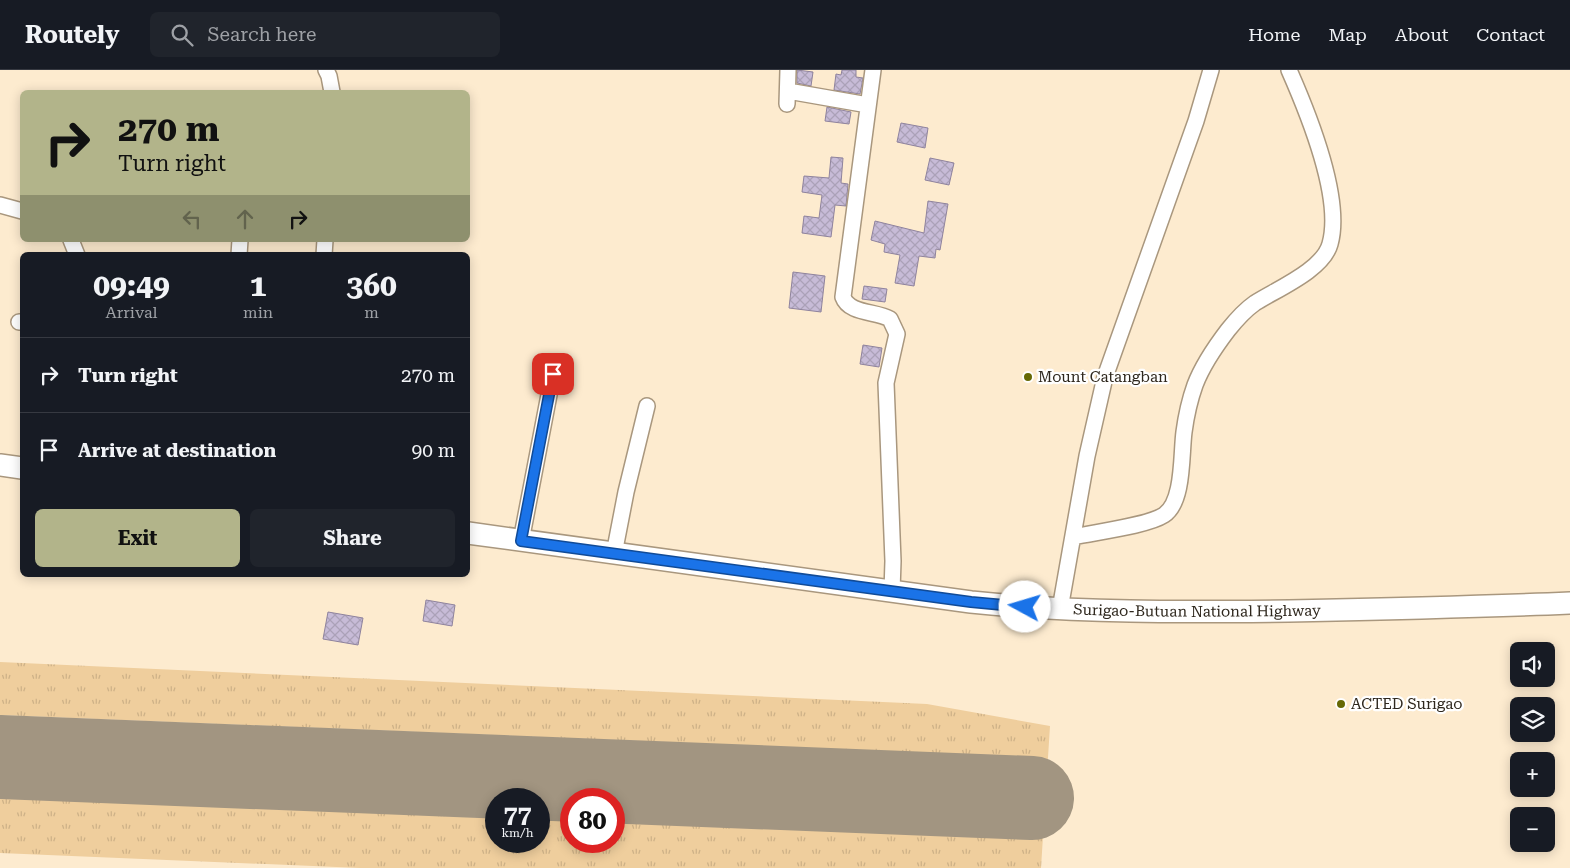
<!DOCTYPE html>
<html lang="en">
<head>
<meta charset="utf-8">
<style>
	:root { --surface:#171b24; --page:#20242c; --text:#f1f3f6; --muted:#9ea1a6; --line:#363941; --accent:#b2b48a }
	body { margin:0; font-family:"Roboto Serif",serif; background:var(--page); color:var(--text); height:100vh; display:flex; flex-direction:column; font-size:19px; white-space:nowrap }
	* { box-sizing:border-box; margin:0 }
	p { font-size:16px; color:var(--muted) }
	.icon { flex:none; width:28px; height:28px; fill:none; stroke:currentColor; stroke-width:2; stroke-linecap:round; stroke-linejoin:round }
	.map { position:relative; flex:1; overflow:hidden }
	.panel { position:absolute; left:20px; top:182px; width:450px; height:325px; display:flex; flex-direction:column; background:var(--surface); border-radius:8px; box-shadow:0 2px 12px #0003 }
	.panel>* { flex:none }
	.top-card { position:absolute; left:20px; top:20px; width:450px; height:152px; border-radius:8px; box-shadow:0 2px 12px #0003; background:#b2b48a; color:#111; overflow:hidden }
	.tools { position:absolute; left:1510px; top:572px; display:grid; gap:10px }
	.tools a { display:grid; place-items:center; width:45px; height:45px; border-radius:8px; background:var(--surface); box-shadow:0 2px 12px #0003; font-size:25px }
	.speed { position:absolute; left:485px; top:718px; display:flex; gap:10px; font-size:25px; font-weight:700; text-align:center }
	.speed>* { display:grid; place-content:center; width:65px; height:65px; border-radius:50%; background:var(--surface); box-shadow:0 2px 12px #0003; line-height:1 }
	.speed small { font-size:12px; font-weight:400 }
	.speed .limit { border:8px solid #d22; background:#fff; color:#111 }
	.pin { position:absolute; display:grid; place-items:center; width:42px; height:42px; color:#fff; margin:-21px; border-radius:10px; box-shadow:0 2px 8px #0006 }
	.me { position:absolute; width:55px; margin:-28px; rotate:276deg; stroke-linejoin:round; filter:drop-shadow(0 0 4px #0008) }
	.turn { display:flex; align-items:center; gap:18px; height:105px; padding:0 15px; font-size:22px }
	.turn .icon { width:65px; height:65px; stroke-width:2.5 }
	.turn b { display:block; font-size:35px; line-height:42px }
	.lanes { display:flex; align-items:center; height:48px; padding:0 15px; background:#0003; justify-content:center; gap:25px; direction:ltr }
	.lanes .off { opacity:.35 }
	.eta { display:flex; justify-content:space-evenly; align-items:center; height:85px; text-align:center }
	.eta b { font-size:30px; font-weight:700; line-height:35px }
	.primary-button { display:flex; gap:10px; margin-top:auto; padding:10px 15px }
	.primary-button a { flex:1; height:58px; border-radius:8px; background:var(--accent); color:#111; font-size:20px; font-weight:700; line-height:58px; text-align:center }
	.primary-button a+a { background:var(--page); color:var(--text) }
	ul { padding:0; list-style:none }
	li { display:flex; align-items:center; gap:15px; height:75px; padding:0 15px; border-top:1px solid var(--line) }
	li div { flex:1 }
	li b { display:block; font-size:19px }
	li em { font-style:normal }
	header { display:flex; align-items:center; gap:30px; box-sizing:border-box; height:70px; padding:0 25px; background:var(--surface); border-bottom:1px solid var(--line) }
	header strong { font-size:24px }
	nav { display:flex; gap:28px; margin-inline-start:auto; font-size:18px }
	.search { width:350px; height:45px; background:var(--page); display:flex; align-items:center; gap:12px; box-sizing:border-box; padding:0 18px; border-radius:8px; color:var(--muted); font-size:19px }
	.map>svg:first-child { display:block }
	.grass { fill:url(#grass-tufts) }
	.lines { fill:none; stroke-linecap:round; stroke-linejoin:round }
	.runway { stroke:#a29581; stroke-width:84 }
	.building { fill:url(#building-cross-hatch); stroke:#8f839d }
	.minor-casing { stroke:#a9977e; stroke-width:18 }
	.highway-casing { stroke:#a9977e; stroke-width:24 }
	.minor { stroke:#fff; stroke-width:15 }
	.highway { stroke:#fff; stroke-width:21 }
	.route-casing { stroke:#114b97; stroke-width:12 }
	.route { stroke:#1a73e8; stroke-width:9 }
	.poi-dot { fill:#666805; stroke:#fff; stroke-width:2 }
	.labels { text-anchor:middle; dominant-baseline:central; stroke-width:4.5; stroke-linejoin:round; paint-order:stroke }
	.poi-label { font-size:15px; fill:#2e271d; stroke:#fff; text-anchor:start }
	.street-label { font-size:15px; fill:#2e271d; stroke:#fff }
</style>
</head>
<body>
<header>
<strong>Routely</strong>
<div class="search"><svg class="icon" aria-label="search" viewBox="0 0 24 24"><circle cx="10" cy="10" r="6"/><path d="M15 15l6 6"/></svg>Search here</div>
<nav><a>Home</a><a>Map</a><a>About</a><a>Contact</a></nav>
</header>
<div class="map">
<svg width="1570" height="798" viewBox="0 0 1570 798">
	<defs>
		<pattern id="grass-tufts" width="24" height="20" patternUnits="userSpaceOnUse" patternTransform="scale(1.25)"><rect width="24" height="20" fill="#efce9d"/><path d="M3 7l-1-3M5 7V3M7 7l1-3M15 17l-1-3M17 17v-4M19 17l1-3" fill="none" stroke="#cdb187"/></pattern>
		<pattern id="building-cross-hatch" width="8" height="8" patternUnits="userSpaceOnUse" patternTransform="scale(1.25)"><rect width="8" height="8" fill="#c7bbd7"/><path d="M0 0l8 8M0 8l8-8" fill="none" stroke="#aba1b8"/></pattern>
	</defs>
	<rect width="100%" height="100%" fill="#fdebcf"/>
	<path class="grass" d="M 0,592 L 927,634 L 1050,656 L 1041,798 L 360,798 L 0,783 L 0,728 L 496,748 L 496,771 L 539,771 L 539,749 L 571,751 L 571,771 L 614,771 L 614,752 L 1029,769 L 1033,687 L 0,645 Z"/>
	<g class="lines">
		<path class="runway" d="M 0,687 L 1032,728"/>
	</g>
	<path class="building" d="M 797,0 L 813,2 L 811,16 L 797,13 Z
		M 842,0 L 856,0 L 856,7 L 863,8 L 860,24 L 834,20 L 836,4 L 841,5 Z
		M 827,37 L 851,42 L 849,54 L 825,51 Z
		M 901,53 L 928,58 L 925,78 L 897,72 Z
		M 831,87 L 843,88 L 841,113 L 848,114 L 846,136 L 835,135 L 831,167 L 802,163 L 804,146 L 819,148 L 822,125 L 802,122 L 804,106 L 829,108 Z
		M 930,88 L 954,93 L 949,115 L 925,110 Z
		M 928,131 L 948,134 L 940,180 L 936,179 L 935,188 L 919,186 L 914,216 L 895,213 L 900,185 L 884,182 L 885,174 L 871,170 L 875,151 L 924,163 Z
		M 793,202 L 825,206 L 821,242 L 789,238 Z
		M 864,216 L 887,219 L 885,232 L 862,229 Z
		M 863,275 L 882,278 L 879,297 L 860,294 Z
		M 426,530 L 455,535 L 452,556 L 423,551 Z
		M 328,542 L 363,548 L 358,575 L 323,569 Z"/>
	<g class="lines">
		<g class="minor-casing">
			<path id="minor" d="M 326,0 L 329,6 L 332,22
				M 873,0 L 843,227 C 849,244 876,241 890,249 L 897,264 L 886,313 L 893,491 L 892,521
				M 788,21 L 868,35
				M 787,34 L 788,0
				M 0,135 L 22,141
				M 71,170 L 77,185
				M 239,185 L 240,170
				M 324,185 L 325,170
				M 19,252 L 22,252
				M 1073,467 C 1095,462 1147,456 1164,445 C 1184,432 1181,384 1184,362 C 1186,347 1190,329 1195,315 C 1203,294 1215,277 1228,260 C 1236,250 1245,240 1255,233 C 1277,219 1323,200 1330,174 C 1343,128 1308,43 1289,0
				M 521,471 L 553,304
				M 614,484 L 626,422 L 647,336
				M 1060,539 L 1087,386 L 1105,307 L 1196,51 L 1211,0"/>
		</g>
		<g class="highway-casing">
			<g id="highway">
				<path d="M 0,395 L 22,398"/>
				<path id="s1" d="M 468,463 L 971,532 C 1077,543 1183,542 1289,541 C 1383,539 1476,537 1570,533"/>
			</g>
		</g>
		<use href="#minor" class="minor"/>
		<use href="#highway" class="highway"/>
	</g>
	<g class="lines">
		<g class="route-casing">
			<path id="route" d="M 553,304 L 521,471 L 971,532 L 1025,537"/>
		</g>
		<use href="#route" class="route"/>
	</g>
	<g class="poi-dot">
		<circle cx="1028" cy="307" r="5"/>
		<circle cx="1341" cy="634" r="5"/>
	</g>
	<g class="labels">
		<g class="poi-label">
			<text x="1038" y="307">Mount Catangban</text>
			<text x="1351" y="634">ACTED Surigao</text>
		</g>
		<g class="street-label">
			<text stroke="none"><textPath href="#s1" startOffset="734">Surigao-Butuan National Highway</textPath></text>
		</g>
	</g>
</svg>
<div class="tools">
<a><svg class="icon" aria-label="sound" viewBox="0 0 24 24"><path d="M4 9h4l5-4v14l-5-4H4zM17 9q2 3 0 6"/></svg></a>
<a><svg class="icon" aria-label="layers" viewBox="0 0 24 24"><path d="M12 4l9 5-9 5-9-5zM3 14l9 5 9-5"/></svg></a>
<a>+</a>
<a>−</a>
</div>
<div class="speed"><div>77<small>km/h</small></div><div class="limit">80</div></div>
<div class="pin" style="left:553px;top:304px;background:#d93025"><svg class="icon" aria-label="arrive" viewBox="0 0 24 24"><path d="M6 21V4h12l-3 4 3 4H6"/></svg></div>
<svg class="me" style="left:1025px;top:537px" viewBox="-20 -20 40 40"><circle r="19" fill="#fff"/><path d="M0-13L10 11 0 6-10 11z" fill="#1a73e8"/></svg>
<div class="top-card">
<div class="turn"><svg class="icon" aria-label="right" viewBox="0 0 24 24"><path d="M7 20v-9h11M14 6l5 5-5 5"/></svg><div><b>270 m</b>Turn right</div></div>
<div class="lanes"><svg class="icon off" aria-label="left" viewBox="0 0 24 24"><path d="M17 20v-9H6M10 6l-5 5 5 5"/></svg><svg class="icon off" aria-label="ahead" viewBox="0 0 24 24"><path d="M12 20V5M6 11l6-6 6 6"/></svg><svg class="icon" aria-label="right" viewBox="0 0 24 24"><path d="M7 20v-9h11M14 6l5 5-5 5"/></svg></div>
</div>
<section class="panel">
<div class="eta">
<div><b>09:49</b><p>Arrival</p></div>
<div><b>1</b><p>min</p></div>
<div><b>360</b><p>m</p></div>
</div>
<ul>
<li><svg class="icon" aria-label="right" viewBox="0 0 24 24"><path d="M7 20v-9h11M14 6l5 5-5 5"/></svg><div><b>Turn right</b></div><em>270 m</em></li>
<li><svg class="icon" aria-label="arrive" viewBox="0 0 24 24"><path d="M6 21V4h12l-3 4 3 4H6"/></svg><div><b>Arrive at destination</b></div><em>90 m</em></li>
</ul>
<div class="primary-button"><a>Exit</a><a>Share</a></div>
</section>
</div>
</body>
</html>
